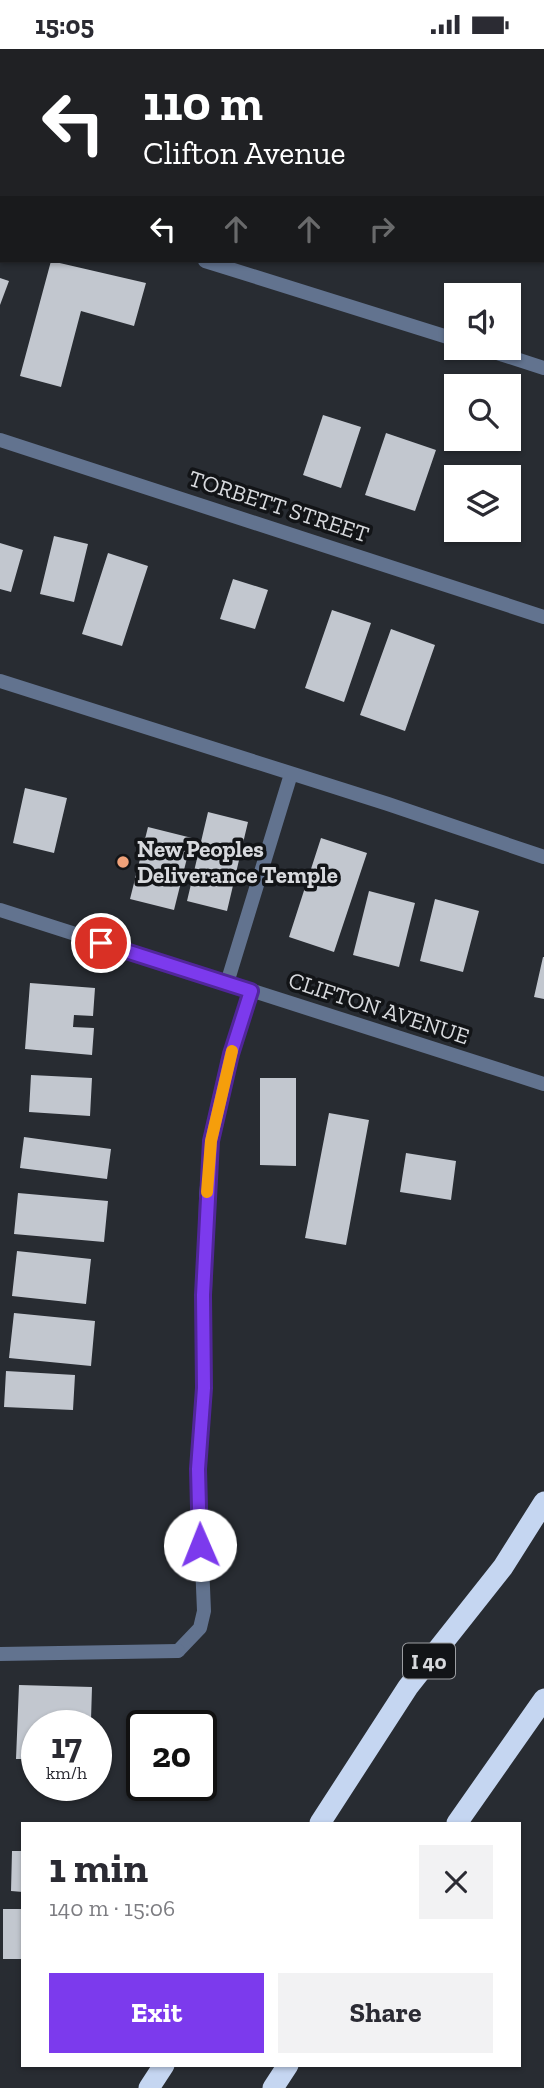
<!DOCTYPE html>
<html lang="en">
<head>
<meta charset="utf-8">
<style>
	:root { --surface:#fff; --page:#f2f2f3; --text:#2b2b33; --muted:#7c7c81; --accent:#7c3aed }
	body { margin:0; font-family:"Zilla Slab",serif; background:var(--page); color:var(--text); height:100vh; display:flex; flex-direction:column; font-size:26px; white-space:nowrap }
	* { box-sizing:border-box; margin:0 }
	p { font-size:23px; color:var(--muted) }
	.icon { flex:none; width:38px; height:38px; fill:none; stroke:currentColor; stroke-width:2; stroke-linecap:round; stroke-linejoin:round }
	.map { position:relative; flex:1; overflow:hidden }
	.sheet { position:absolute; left:21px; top:1773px; width:500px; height:245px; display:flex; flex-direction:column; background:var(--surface); border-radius:0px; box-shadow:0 2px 5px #0004 }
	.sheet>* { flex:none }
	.hud { position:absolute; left:0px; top:0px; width:544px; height:214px; box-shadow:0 2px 5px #0004; background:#202124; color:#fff; overflow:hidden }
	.controls { position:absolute; left:444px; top:234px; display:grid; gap:14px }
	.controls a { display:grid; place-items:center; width:77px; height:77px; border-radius:0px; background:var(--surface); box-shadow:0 2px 5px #0004; font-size:35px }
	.speed { position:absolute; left:21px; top:1661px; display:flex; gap:14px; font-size:35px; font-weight:700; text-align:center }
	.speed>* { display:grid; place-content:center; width:91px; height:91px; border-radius:50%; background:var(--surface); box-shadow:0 2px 5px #0004; line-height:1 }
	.speed small { font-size:18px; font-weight:400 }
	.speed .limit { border:4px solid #111; border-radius:10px; background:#fff; color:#111 }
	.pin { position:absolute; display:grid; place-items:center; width:60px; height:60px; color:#fff; margin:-30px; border:4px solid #fff; border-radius:50%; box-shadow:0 2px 7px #0007 }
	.me { position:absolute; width:77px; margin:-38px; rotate:359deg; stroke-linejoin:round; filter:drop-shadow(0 0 5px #0008) }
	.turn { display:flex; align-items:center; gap:24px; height:147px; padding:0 28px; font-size:32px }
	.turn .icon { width:91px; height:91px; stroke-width:2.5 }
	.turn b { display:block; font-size:49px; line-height:60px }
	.lanes { display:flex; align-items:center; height:66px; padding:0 28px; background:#0003; justify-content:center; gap:35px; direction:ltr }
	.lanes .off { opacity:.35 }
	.round { display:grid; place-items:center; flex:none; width:74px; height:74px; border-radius:0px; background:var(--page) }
	.headline { display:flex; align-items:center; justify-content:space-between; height:119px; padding:0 28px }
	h1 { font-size:42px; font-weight:700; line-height:52px }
	.primary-button { display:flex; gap:14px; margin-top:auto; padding:14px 28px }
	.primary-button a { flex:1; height:80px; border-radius:0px; background:var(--accent); color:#fff; font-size:28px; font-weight:700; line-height:80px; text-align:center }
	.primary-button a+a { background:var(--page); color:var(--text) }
	.status { display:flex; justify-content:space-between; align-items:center; height:49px; padding:0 35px; background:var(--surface); direction:ltr }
	.status svg { height:19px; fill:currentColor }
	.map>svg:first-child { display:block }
	.building { fill:#c2c7cf }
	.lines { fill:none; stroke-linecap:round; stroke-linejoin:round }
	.service { stroke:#62738f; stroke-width:14 }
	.minor { stroke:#62738f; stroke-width:14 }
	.tertiary { stroke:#62738f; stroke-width:14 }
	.motorway { stroke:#c5d6f1; stroke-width:21 }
	.route-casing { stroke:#51269a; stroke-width:18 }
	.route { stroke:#7c3aed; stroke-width:12 }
	.slow { stroke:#f59e0b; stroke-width:12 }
	.poi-dot { fill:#f0a27a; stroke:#121417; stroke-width:2.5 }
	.labels { text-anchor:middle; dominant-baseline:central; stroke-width:7; stroke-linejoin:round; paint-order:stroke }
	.shield { fill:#121417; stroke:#9c9ea2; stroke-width:2 }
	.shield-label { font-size:21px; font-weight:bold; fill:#d7d9dd }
	.street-label { font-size:23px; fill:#d7d9dd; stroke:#121417 }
	.poi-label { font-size:23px; font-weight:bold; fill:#d7d9dd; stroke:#121417; text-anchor:start }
</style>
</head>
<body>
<div class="status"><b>15:05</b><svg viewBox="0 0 49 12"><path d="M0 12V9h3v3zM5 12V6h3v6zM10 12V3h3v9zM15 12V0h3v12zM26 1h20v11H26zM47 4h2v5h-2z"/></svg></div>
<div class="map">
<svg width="544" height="2039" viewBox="0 0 544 2039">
	<rect width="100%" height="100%" fill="#282c32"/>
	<path class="building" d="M 51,212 L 146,234 L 134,277 L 81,262 L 61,338 L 20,327 Z
		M 0,229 L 9,232 L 0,256 Z
		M 323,366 L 361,378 L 341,439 L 303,426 Z
		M 386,384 L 436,401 L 415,462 L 365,446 Z
		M 54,487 L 88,495 L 74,553 L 40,545 Z
		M 0,494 L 23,501 L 11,543 L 0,540 Z
		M 108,504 L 148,517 L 122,597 L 82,585 Z
		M 233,530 L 268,541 L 255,580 L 220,570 Z
		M 332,561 L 371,574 L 344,653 L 305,639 Z
		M 391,580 L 435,596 L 405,682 L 360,666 Z
		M 25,739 L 67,749 L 54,804 L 13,794 Z
		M 208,763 L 248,773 L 227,862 L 187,852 Z
		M 148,778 L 192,789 L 174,861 L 130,850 Z
		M 321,789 L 367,804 L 334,903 L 289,888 Z
		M 369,842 L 415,854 L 399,918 L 353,906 Z
		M 435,850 L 479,862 L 463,923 L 420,912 Z
		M 543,908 L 544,908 L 544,950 L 534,948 Z
		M 30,934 L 95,939 L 93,967 L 74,966 L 73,978 L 94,979 L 92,1006 L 25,1000 Z
		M 31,1026 L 92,1029 L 90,1067 L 29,1063 Z
		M 260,1029 L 296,1029 L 296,1117 L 260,1116 Z
		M 329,1064 L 369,1071 L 346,1196 L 305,1189 Z
		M 24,1088 L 111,1100 L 107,1130 L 20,1119 Z
		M 406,1104 L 456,1112 L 451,1151 L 400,1143 Z
		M 18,1144 L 108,1152 L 104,1193 L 14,1185 Z
		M 17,1202 L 91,1210 L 86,1255 L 12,1247 Z
		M 14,1264 L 95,1272 L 91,1317 L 9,1309 Z
		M 6,1322 L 75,1326 L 73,1361 L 4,1358 Z
		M 19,1636 L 92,1638 L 91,1671 L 77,1671 L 77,1676 L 37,1676 L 37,1710 L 16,1710 Z
		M 12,1802 L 23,1802 L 23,1843 L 11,1842 Z
		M 3,1860 L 23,1860 L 23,1910 L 3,1910 Z"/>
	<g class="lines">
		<path class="service" d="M 0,147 L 2,147
			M 205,212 L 457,291
			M 482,299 L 544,319
			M 0,632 L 388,755 L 544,808
			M 227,934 L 291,725
			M 178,1602 L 200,1579 L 204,1562 L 198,1420 L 204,1339 L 206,1148 L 211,1092 L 231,1005 L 251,942"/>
		<path class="minor" d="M 372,0 L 378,2
			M 542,51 L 544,51
			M 0,391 L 544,568
			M 0,1605 L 178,1602"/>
		<path class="tertiary" d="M 0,861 L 544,1035"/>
		<path class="motorway" d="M 320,1774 L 408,1638 L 503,1518 L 544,1453
			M 457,1774 L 544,1650
			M 149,2039 L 164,2016
			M 273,2039 L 288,2016"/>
	</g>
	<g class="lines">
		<g class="route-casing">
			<path id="route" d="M 101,894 L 251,942 L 231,1005 L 211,1092 L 203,1246 L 204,1339 L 198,1420 L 200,1496"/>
		</g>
		<use href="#route" class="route"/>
		<path class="slow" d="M 207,1143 L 211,1092 L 232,1002"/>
	</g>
	<circle class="poi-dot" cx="123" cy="813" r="7"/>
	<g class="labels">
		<rect class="shield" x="403" y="1594.5" width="52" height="35" rx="5"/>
		<g class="shield-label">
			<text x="429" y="1612">I 40</text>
		</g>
		<g class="street-label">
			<text transform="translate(279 457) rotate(18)">TORBETT STREET</text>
			<text transform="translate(379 959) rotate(18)">CLIFTON AVENUE</text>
		</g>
		<g class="poi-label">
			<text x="137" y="800">New Peoples<tspan x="137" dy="26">Deliverance Temple</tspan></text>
		</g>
	</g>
</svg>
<div class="controls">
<a><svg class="icon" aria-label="sound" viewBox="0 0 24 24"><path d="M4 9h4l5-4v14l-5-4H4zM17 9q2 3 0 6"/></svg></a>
<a><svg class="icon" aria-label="search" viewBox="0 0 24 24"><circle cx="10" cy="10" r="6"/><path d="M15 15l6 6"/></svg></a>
<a><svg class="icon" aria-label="layers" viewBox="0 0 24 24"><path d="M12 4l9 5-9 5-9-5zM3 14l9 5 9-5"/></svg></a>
</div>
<div class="speed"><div>17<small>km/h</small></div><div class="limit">20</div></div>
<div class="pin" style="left:101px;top:894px;background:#d93025"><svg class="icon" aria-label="arrive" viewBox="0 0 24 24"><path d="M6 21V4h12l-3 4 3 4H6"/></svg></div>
<svg class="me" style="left:200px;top:1496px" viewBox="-20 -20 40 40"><circle r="19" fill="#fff"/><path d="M0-13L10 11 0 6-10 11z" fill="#7c3aed"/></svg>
<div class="hud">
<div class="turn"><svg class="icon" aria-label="left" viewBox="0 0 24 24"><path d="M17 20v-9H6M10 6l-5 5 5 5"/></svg><div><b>110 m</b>Clifton Avenue</div></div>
<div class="lanes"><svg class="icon" aria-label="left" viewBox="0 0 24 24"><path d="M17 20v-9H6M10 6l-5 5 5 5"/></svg><svg class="icon off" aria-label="ahead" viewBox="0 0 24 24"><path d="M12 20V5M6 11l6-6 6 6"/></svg><svg class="icon off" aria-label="ahead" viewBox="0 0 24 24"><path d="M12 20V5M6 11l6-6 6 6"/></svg><svg class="icon off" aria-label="right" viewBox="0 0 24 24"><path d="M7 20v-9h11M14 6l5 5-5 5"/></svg></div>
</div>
<section class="sheet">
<div class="headline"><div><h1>1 min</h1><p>140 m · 15:06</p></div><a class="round"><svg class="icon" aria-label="close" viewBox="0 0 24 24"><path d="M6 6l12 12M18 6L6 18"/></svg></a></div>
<div class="primary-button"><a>Exit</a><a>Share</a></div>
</section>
</div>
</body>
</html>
